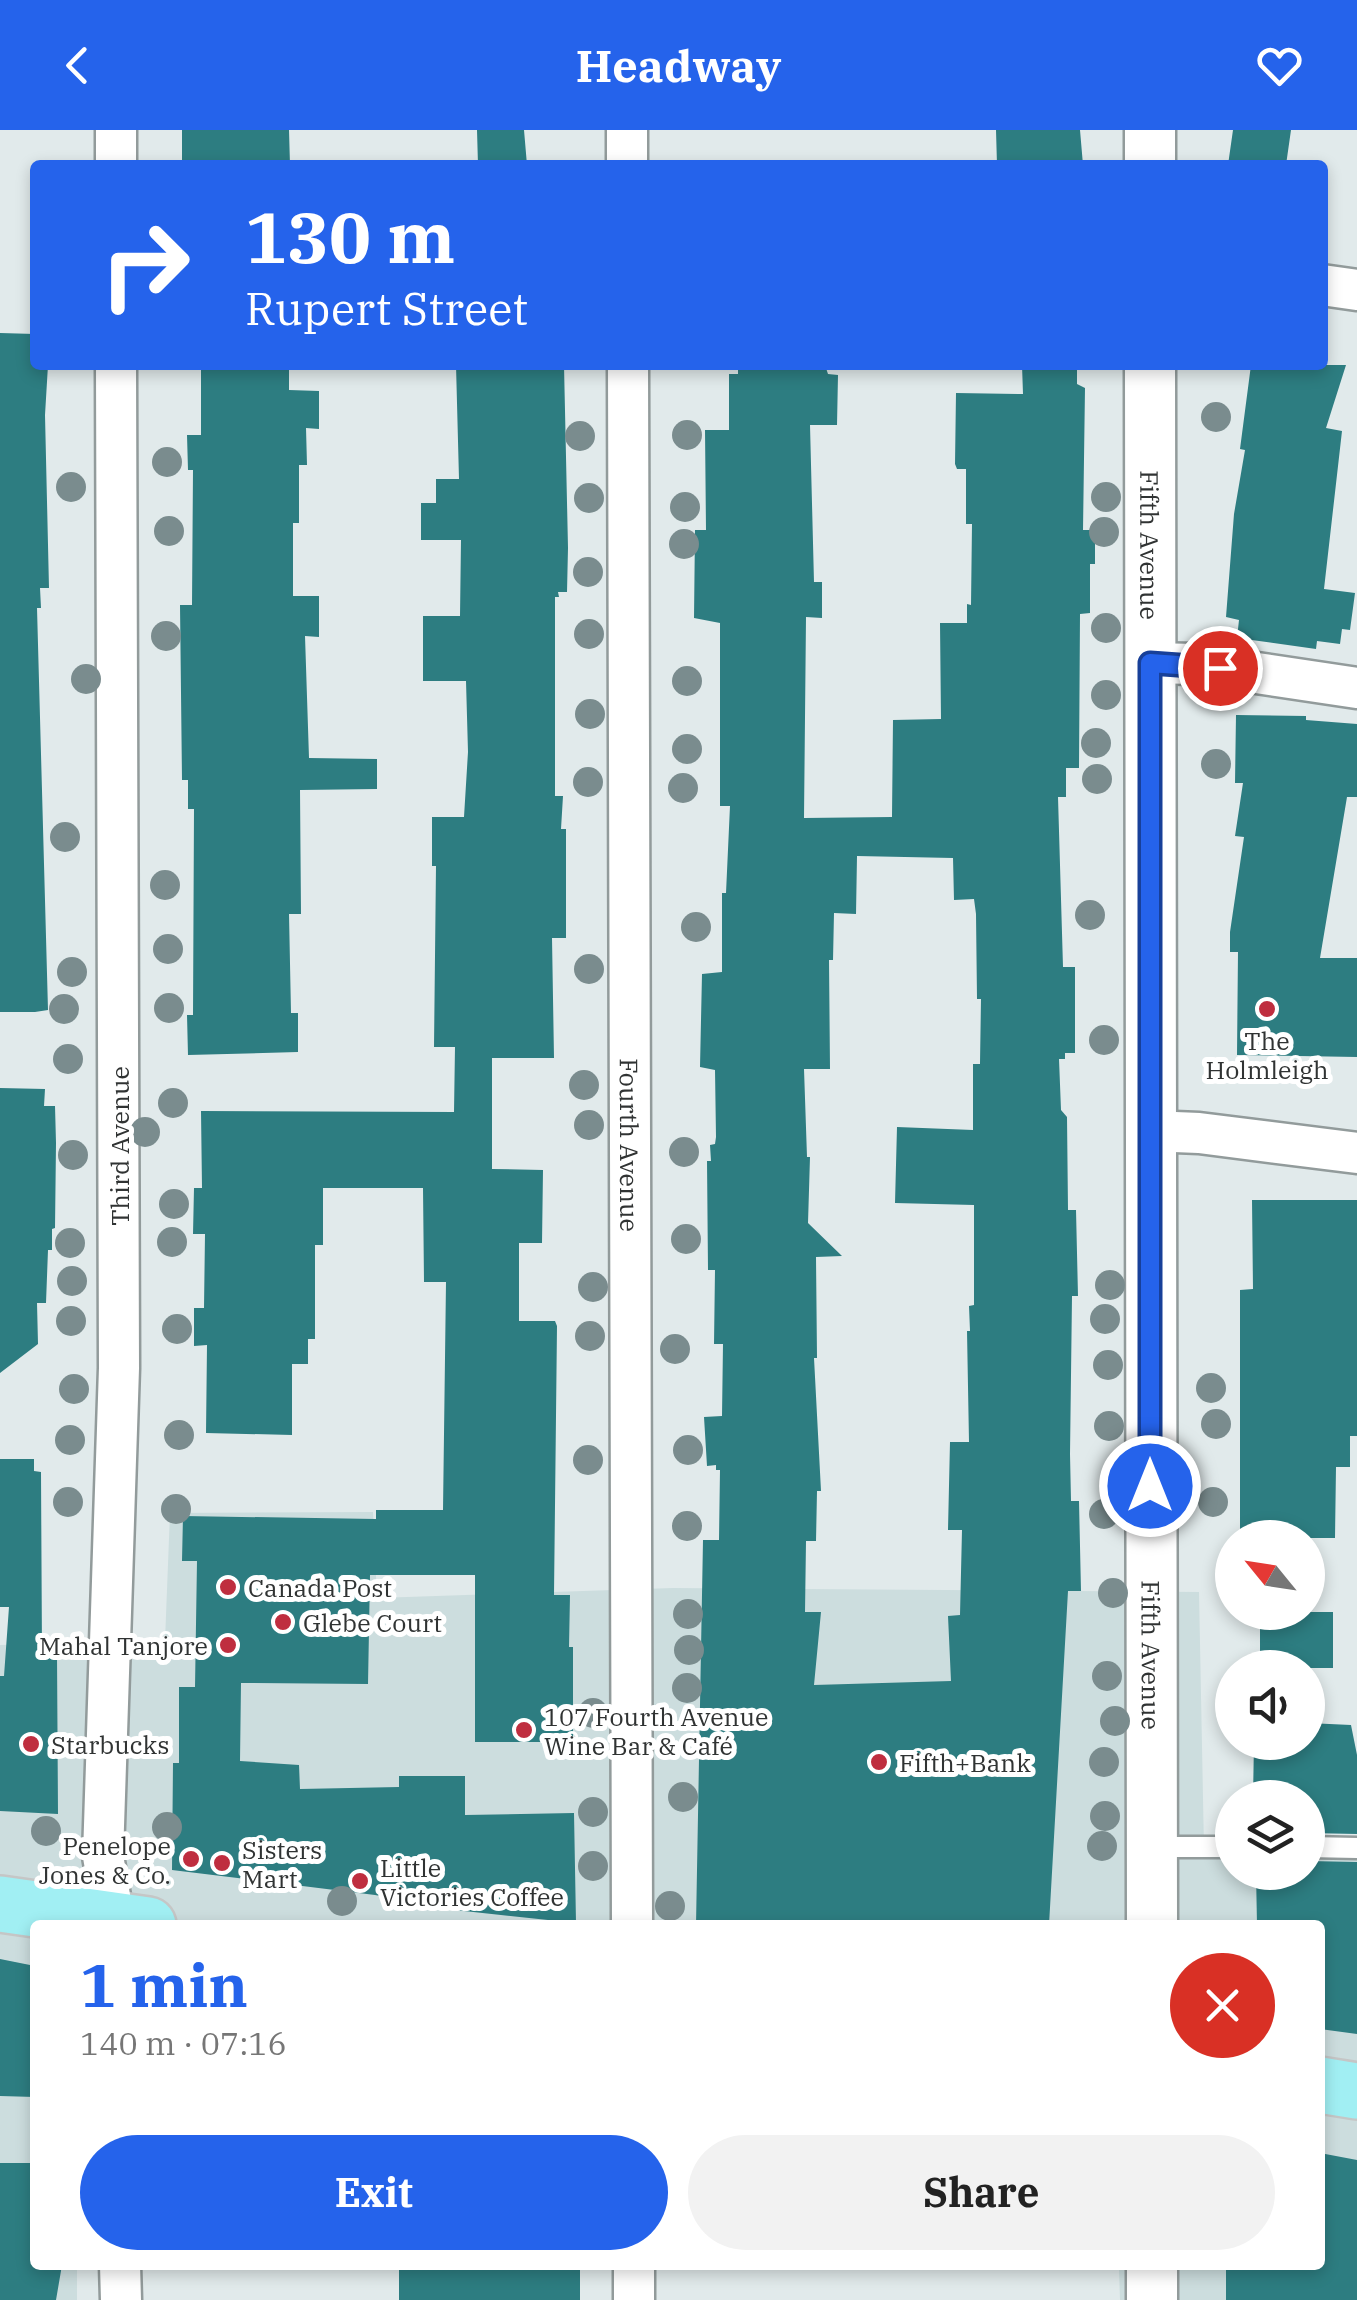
<!DOCTYPE html>
<html lang="en">
<head>
<meta charset="utf-8">
<style>
	:root { --surface:#fff; --page:#f2f2f2; --text:#222; --muted:#767676; --accent:#2563eb }
	body { margin:0; font-family:"IBM Plex Serif",serif; background:var(--page); color:var(--text); height:100vh; display:flex; flex-direction:column; font-size:38px; white-space:nowrap }
	* { box-sizing:border-box; margin:0 }
	p { font-size:32px; color:var(--muted) }
	.icon { flex:none; width:55px; height:55px; fill:none; stroke:currentColor; stroke-width:2; stroke-linecap:round; stroke-linejoin:round }
	.map { position:relative; flex:1; overflow:hidden }
	.sheet { position:absolute; left:30px; top:1790px; width:1295px; height:350px; display:flex; flex-direction:column; background:var(--surface); border-radius:10px; box-shadow:0 5px 15px #0003 }
	.sheet>* { flex:none }
	.top-card { position:absolute; left:30px; top:30px; width:1298px; height:210px; border-radius:10px; box-shadow:0 5px 15px #0003; background:#2563eb; color:#fff; overflow:hidden }
	.needle { width:65px; rotate:300deg }
	.buttons { position:absolute; left:1215px; top:1390px; display:grid; gap:20px }
	.buttons a { display:grid; place-items:center; width:110px; height:110px; border-radius:50%; background:var(--surface); box-shadow:0 5px 15px #0003; font-size:50px }
	.pin { position:absolute; display:grid; place-items:center; width:85px; height:85px; color:#fff; margin:-42px; border:5px solid #fff; border-radius:50%; box-shadow:0 2px 10px #0007 }
	.me { position:absolute; width:110px; margin:-55px; rotate:0deg; stroke-linejoin:round; filter:drop-shadow(0 0 8px #0008) }
	.turn { display:flex; align-items:center; gap:35px; height:210px; padding:0 50px; font-size:45px }
	.turn .icon { width:130px; height:130px; stroke-width:2.5 }
	.turn b { display:block; font-size:70px; line-height:85px }
	.round { display:grid; place-items:center; flex:none; width:105px; height:105px; border-radius:52px; background:var(--page) }
	.head { display:flex; align-items:center; justify-content:space-between; height:170px; padding:0 50px }
	h1 { font-size:60px; font-weight:700; line-height:75px; color:var(--accent) }
	.action { display:flex; gap:20px; margin-top:auto; padding:20px 50px }
	.action a { flex:1; height:115px; border-radius:60px; background:var(--accent); color:#fff; font-size:40px; font-weight:700; line-height:115px; text-align:center }
	.action a+a { background:var(--page); color:var(--text) }
	header { display:flex; justify-content:space-between; align-items:center; height:130px; padding:0 50px; background:var(--accent); color:#fff; font-size:45px; font-weight:700 }
	.map>svg:first-child { display:block }
	.built { fill:#ccddde }
	.building { fill:#2d7d81; fill-rule:evenodd }
	.lines { fill:none; stroke-linecap:round; stroke-linejoin:round }
	.service-casing { stroke:#929b9b; stroke-width:25 }
	.minor-casing { stroke:#929b9b; stroke-width:45 }
	.tertiary-casing { stroke:#929b9b; stroke-width:55 }
	.primary-casing { stroke:#c5c6c6; stroke-width:60 }
	.service { stroke:#fff; stroke-width:20 }
	.minor { stroke:#fff; stroke-width:40 }
	.tertiary { stroke:#fff; stroke-width:50 }
	.primary { stroke:#a1eff3; stroke-width:55 }
	.tree { fill:#7a8c8e }
	.route-casing { stroke:#184099; stroke-width:25 }
	.route { stroke:#2563eb; stroke-width:18 }
	.poi-dot { fill:#bf2e3f; stroke:#fff; stroke-width:4 }
	.labels { text-anchor:middle; dominant-baseline:central; stroke-width:10; stroke-linejoin:round; paint-order:stroke }
	.street-label { font-size:25px; fill:#303333; stroke:#fff }
	.poi-label { font-size:25px; fill:#303333; stroke:#fff; text-anchor:start }
</style>
</head>
<body>
<header><svg class="icon" aria-label="back" viewBox="0 0 24 24"><path d="M15 5l-7 7 7 7"/></svg>Headway<svg class="icon" aria-label="heart" viewBox="0 0 24 24"><path d="M12 20l-8-8c-3-5 5-10 8-4 3-6 11-1 8 4z"/></svg></header>
<div class="map">
<svg width="1357" height="2170" viewBox="0 0 1357 2170">
	<rect width="100%" height="100%" fill="#e1eaeb"/>
	<path class="built" d="M 373,1382 L 377,1468 L 673,1458 L 1199,1462 L 1204,1719 L 1232,1719 L 1232,1742 L 1308,1742 L 1308,1717 L 1357,1716 L 1357,2170 L 1120,2170 L 1119,2140 L 983,2140 L 983,2135 L 1320,2135 L 1320,1795 L 35,1795 L 35,2135 L 77,2135 L 77,2170 L 0,2170 L 0,1515 L 165,1511 L 170,1383 Z"/>
	<path class="building" d="M 182,0 L 289,0 L 290,35 L 182,35 Z
		M 477,0 L 524,0 L 527,35 L 478,35 Z
		M 996,0 L 1080,0 L 1083,35 L 997,35 Z
		M 1233,0 L 1291,0 L 1286,35 L 1228,35 Z
		M 0,203 L 35,204 L 35,235 L 48,235 L 45,285 L 49,458 L 40,458 L 41,478 L 37,478 L 48,880 L 35,882 L 0,882 Z
		M 201,235 L 289,235 L 289,260 L 319,261 L 319,299 L 306,298 L 307,335 L 299,335 L 299,393 L 293,393 L 293,466 L 319,466 L 319,507 L 305,506 L 309,628 L 377,629 L 377,659 L 300,660 L 301,784 L 289,784 L 291,883 L 298,883 L 298,922 L 188,925 L 187,885 L 193,885 L 194,679 L 188,679 L 188,650 L 182,650 L 180,475 L 192,475 L 193,340 L 188,340 L 187,305 L 201,305 Z
		M 456,235 L 564,235 L 568,418 L 567,462 L 558,462 L 559,467 L 555,467 L 555,666 L 563,666 L 561,699 L 566,699 L 566,808 L 552,808 L 554,928 L 492,928 L 492,1039 L 543,1040 L 542,1113 L 519,1113 L 519,1191 L 555,1191 L 557,1196 L 554,1465 L 570,1465 L 569,1517 L 573,1517 L 573,1612 L 475,1612 L 475,1445 L 370,1445 L 368,1554 L 241,1553 L 240,1631 L 299,1635 L 300,1659 L 399,1657 L 399,1646 L 465,1646 L 465,1685 L 574,1683 L 576,1793 L 455,1780 L 375,1765 L 172,1740 L 173,1633 L 179,1633 L 179,1557 L 195,1557 L 197,1431 L 182,1431 L 183,1386 L 376,1389 L 376,1380 L 443,1380 L 446,1152 L 424,1152 L 423,1058 L 323,1058 L 323,1115 L 315,1115 L 315,1209 L 308,1209 L 308,1234 L 292,1234 L 292,1305 L 206,1303 L 207,1215 L 194,1216 L 194,1178 L 204,1178 L 205,1104 L 193,1104 L 194,1058 L 202,1058 L 201,981 L 454,982 L 455,917 L 434,917 L 436,736 L 432,736 L 432,687 L 464,687 L 468,622 L 466,551 L 423,551 L 423,486 L 460,486 L 461,410 L 421,410 L 421,373 L 436,373 L 436,349 L 459,349 Z
		M 738,235 L 825,235 L 828,244 L 838,245 L 837,295 L 810,295 L 814,452 L 822,452 L 822,488 L 806,487 L 804,688 L 892,687 L 893,590 L 941,589 L 940,493 L 967,493 L 967,474 L 971,475 L 972,394 L 966,394 L 966,339 L 957,339 L 955,334 L 956,263 L 1023,264 L 1022,235 L 1077,235 L 1077,254 L 1085,258 L 1083,400 L 1095,400 L 1095,434 L 1090,434 L 1090,483 L 1080,484 L 1079,638 L 1066,638 L 1066,667 L 1058,667 L 1063,837 L 1075,837 L 1075,923 L 1065,923 L 1065,929 L 1059,929 L 1061,980 L 1067,987 L 1068,1080 L 1076,1080 L 1078,1166 L 1072,1166 L 1070,1324 L 1071,1371 L 1079,1371 L 1081,1461 L 1068,1461 L 1049,1795 L 696,1795 L 703,1410 L 719,1410 L 720,1340 L 716,1340 L 716,1335 L 707,1336 L 704,1287 L 722,1286 L 723,1214 L 714,1214 L 715,1140 L 708,1140 L 707,1031 L 711,1031 L 710,1015 L 715,1014 L 716,1007 L 715,940 L 700,937 L 702,844 L 722,842 L 722,763 L 726,763 L 730,676 L 720,676 L 720,493 L 694,488 L 695,400 L 706,400 L 705,300 L 729,300 L 729,244 L 738,244 ZM 857,726 L 953,728 L 954,770 L 974,769 L 976,784 L 977,869 L 981,869 L 980,934 L 973,934 L 973,1000 L 897,997 L 895,1073 L 974,1075 L 974,1175 L 969,1176 L 970,1201 L 967,1201 L 969,1312 L 950,1312 L 948,1400 L 962,1400 L 960,1485 L 948,1486 L 951,1551 L 814,1555 L 821,1482 L 805,1482 L 806,1411 L 816,1411 L 817,1361 L 821,1361 L 814,1228 L 817,1228 L 816,1127 L 842,1126 L 808,1093 L 810,1027 L 807,1027 L 804,939 L 830,939 L 829,830 L 833,830 L 834,783 L 856,784 Z
		M 1251,235 L 1346,235 L 1326,298 L 1342,301 L 1324,459 L 1355,463 L 1350,500 L 1342,499 L 1340,514 L 1317,511 L 1316,519 L 1237,508 L 1239,490 L 1226,487 L 1234,384 L 1245,320 L 1240,319 Z
		M 1236,585 L 1306,586 L 1306,590 L 1357,594 L 1357,667 L 1347,667 L 1320,828 L 1357,828 L 1357,927 L 1237,925 L 1238,822 L 1230,822 L 1230,802 L 1244,707 L 1235,706 L 1243,653 L 1235,653 Z
		M 0,958 L 45,959 L 44,976 L 55,976 L 56,1013 L 55,1098 L 52,1099 L 52,1120 L 48,1120 L 46,1173 L 37,1173 L 38,1214 L 0,1243 Z
		M 1252,1070 L 1357,1070 L 1357,1306 L 1350,1306 L 1350,1337 L 1336,1337 L 1335,1408 L 1240,1408 L 1240,1160 L 1253,1159 Z
		M 0,1329 L 34,1329 L 34,1341 L 41,1342 L 42,1524 L 57,1525 L 58,1684 L 0,1681 L 0,1546 L 4,1546 L 9,1477 L 0,1477 Z
		M 1260,1482 L 1333,1482 L 1333,1538 L 1260,1538 Z
		M 1308,1593 L 1351,1595 L 1357,1625 L 1357,1704 L 1308,1703 L 1308,1668 L 1253,1668 L 1254,1612 L 1308,1612 Z
		M 1308,1731 L 1357,1732 L 1357,1904 L 1320,1899 L 1320,1795 L 1257,1795 L 1256,1742 L 1308,1742 Z
		M 0,1829 L 35,1836 L 35,1967 L 0,1966 Z
		M 1320,2023 L 1357,2030 L 1357,2170 L 1226,2170 L 1226,2135 L 1320,2135 Z
		M 0,2033 L 35,2033 L 35,2135 L 62,2135 L 56,2170 L 0,2170 Z
		M 399,2135 L 580,2136 L 580,2170 L 399,2170 Z"/>
	<g class="lines">
		<g class="service-casing">
			<path id="service" d="M 1150,1717 L 1232,1717
				M 1308,1717 L 1357,1718"/>
		</g>
		<g class="minor-casing">
			<g id="minor">
				<path d="M 116,0 L 116,35"/>
				<path d="M 627,0 L 627,35"/>
				<path d="M 1322,155 L 1357,160"/>
				<path id="s1" d="M 628,235 L 632,1795"/>
				<path d="M 1149,533 L 1196,534 L 1357,558"/>
				<path d="M 1150,1001 L 1199,1003 L 1357,1023"/>
				<path d="M 115,1795 L 103,1726 L 119,1238 L 116,235"/>
				<path d="M 120,2135 L 121,2170"/>
				<path d="M 634,2135 L 634,2170"/>
			</g>
		</g>
		<g class="tertiary-casing">
			<g id="tertiary">
				<path d="M 1150,0 L 1150,35"/>
				<path id="s2" d="M 1150,235 L 1152,1795"/>
				<path d="M 1152,2135 L 1152,2170"/>
			</g>
		</g>
		<g class="primary-casing">
			<path id="primary" d="M 0,1774 L 148,1795
				M 1320,1955 L 1357,1961"/>
		</g>
		<use href="#service" class="service"/>
		<use href="#minor" class="minor"/>
		<use href="#tertiary" class="tertiary"/>
		<use href="#primary" class="primary"/>
	</g>
	<g class="tree">
		<circle cx="1216" cy="287" r="15"/>
		<circle cx="687" cy="305" r="15"/>
		<circle cx="580" cy="306" r="15"/>
		<circle cx="167" cy="332" r="15"/>
		<circle cx="71" cy="357" r="15"/>
		<circle cx="1106" cy="367" r="15"/>
		<circle cx="589" cy="368" r="15"/>
		<circle cx="685" cy="377" r="15"/>
		<circle cx="169" cy="401" r="15"/>
		<circle cx="1104" cy="402" r="15"/>
		<circle cx="684" cy="414" r="15"/>
		<circle cx="588" cy="442" r="15"/>
		<circle cx="1106" cy="498" r="15"/>
		<circle cx="589" cy="504" r="15"/>
		<circle cx="166" cy="506" r="15"/>
		<circle cx="86" cy="549" r="15"/>
		<circle cx="687" cy="551" r="15"/>
		<circle cx="1106" cy="565" r="15"/>
		<circle cx="590" cy="584" r="15"/>
		<circle cx="1096" cy="613" r="15"/>
		<circle cx="687" cy="619" r="15"/>
		<circle cx="1216" cy="634" r="15"/>
		<circle cx="1097" cy="649" r="15"/>
		<circle cx="588" cy="652" r="15"/>
		<circle cx="683" cy="658" r="15"/>
		<circle cx="65" cy="707" r="15"/>
		<circle cx="165" cy="755" r="15"/>
		<circle cx="1090" cy="785" r="15"/>
		<circle cx="696" cy="797" r="15"/>
		<circle cx="168" cy="819" r="15"/>
		<circle cx="589" cy="839" r="15"/>
		<circle cx="72" cy="842" r="15"/>
		<circle cx="169" cy="878" r="15"/>
		<circle cx="64" cy="879" r="15"/>
		<circle cx="1104" cy="910" r="15"/>
		<circle cx="68" cy="929" r="15"/>
		<circle cx="584" cy="955" r="15"/>
		<circle cx="173" cy="973" r="15"/>
		<circle cx="589" cy="995" r="15"/>
		<circle cx="145" cy="1002" r="15"/>
		<circle cx="684" cy="1022" r="15"/>
		<circle cx="73" cy="1025" r="15"/>
		<circle cx="174" cy="1074" r="15"/>
		<circle cx="686" cy="1109" r="15"/>
		<circle cx="172" cy="1112" r="15"/>
		<circle cx="70" cy="1113" r="15"/>
		<circle cx="72" cy="1151" r="15"/>
		<circle cx="1110" cy="1155" r="15"/>
		<circle cx="593" cy="1157" r="15"/>
		<circle cx="1105" cy="1189" r="15"/>
		<circle cx="71" cy="1191" r="15"/>
		<circle cx="177" cy="1199" r="15"/>
		<circle cx="590" cy="1206" r="15"/>
		<circle cx="675" cy="1219" r="15"/>
		<circle cx="1108" cy="1235" r="15"/>
		<circle cx="1211" cy="1258" r="15"/>
		<circle cx="74" cy="1259" r="15"/>
		<circle cx="1216" cy="1294" r="15"/>
		<circle cx="1109" cy="1296" r="15"/>
		<circle cx="179" cy="1305" r="15"/>
		<circle cx="70" cy="1310" r="15"/>
		<circle cx="688" cy="1320" r="15"/>
		<circle cx="588" cy="1330" r="15"/>
		<circle cx="68" cy="1372" r="15"/>
		<circle cx="1213" cy="1372" r="15"/>
		<circle cx="176" cy="1379" r="15"/>
		<circle cx="1104" cy="1384" r="15"/>
		<circle cx="687" cy="1396" r="15"/>
		<circle cx="1113" cy="1463" r="15"/>
		<circle cx="688" cy="1484" r="15"/>
		<circle cx="689" cy="1520" r="15"/>
		<circle cx="1107" cy="1546" r="15"/>
		<circle cx="687" cy="1558" r="15"/>
		<circle cx="593" cy="1583" r="15"/>
		<circle cx="1115" cy="1591" r="15"/>
		<circle cx="1104" cy="1632" r="15"/>
		<circle cx="683" cy="1667" r="15"/>
		<circle cx="593" cy="1682" r="15"/>
		<circle cx="1105" cy="1686" r="15"/>
		<circle cx="167" cy="1697" r="15"/>
		<circle cx="46" cy="1701" r="15"/>
		<circle cx="1102" cy="1716" r="15"/>
		<circle cx="593" cy="1736" r="15"/>
		<circle cx="342" cy="1771" r="15"/>
		<circle cx="670" cy="1776" r="15"/>
	</g>
	<g class="lines">
		<g class="route-casing">
			<path id="route" d="M 1150,1356 L 1150,533 L 1220,538"/>
		</g>
		<use href="#route" class="route"/>
	</g>
	<g class="poi-dot">
		<circle cx="1267" cy="879" r="10"/>
		<circle cx="228" cy="1457" r="10"/>
		<circle cx="283" cy="1492" r="10"/>
		<circle cx="228" cy="1515" r="10"/>
		<circle cx="524" cy="1600" r="10"/>
		<circle cx="31" cy="1614" r="10"/>
		<circle cx="879" cy="1632" r="10"/>
		<circle cx="191" cy="1729" r="10"/>
		<circle cx="222" cy="1733" r="10"/>
		<circle cx="360" cy="1751" r="10"/>
	</g>
	<g class="labels">
		<g class="street-label">
			<text stroke="none"><textPath href="#s2" startOffset="180">Fifth Avenue</textPath></text>
			<text stroke="none"><textPath href="#s1" startOffset="780">Fourth Avenue</textPath></text>
			<text transform="translate(119 1016) rotate(-90)">Third Avenue</text>
			<text stroke="none"><textPath href="#s2" startOffset="1290">Fifth Avenue</textPath></text>
		</g>
		<g class="poi-label">
			<text x="1267" y="910" text-anchor="middle">The<tspan x="1267" dy="29">Holmleigh</tspan></text>
			<text x="248" y="1457">Canada Post</text>
			<text x="303" y="1492">Glebe Court</text>
			<text x="208" y="1515" text-anchor="end">Mahal Tanjore</text>
			<text x="544" y="1586">107 Fourth Avenue<tspan x="544" dy="29">Wine Bar &amp; Café</tspan></text>
			<text x="51" y="1614">Starbucks</text>
			<text x="899" y="1632">Fifth+Bank</text>
			<text x="171" y="1715" text-anchor="end">Penelope<tspan x="171" dy="29">Jones &amp; Co.</tspan></text>
			<text x="242" y="1719">Sisters<tspan x="242" dy="29">Mart</tspan></text>
			<text x="380" y="1737">Little<tspan x="380" dy="29">Victories Coffee</tspan></text>
		</g>
	</g>
</svg>
<div class="buttons">
<a><svg class="needle" viewBox="-14 -14 28 28"><path d="M0-13l5 13h-10z" fill="#e53935"/><path d="M0 13l5-13h-10z" fill="#767676"/></svg></a>
<a><svg class="icon" aria-label="sound" viewBox="0 0 24 24"><path d="M4 9h4l5-4v14l-5-4H4zM17 9q2 3 0 6"/></svg></a>
<a><svg class="icon" aria-label="layers" viewBox="0 0 24 24"><path d="M12 4l9 5-9 5-9-5zM3 14l9 5 9-5"/></svg></a>
</div>
<div class="pin" style="left:1220px;top:538px;background:#d93025"><svg class="icon" aria-label="arrive" viewBox="0 0 24 24"><path d="M6 21V4h12l-3 4 3 4H6"/></svg></div>
<svg class="me" style="left:1150px;top:1356px" viewBox="-20 -20 40 40"><circle r="17" fill="#2563eb" stroke="#fff" stroke-width="3"/><path d="M0-11L8 9 0 5-8 9z" fill="#fff"/></svg>
<div class="top-card">
<div class="turn"><svg class="icon" aria-label="right" viewBox="0 0 24 24"><path d="M7 20v-9h11M14 6l5 5-5 5"/></svg><div><b>130 m</b>Rupert Street</div></div>
</div>
<section class="sheet">
<div class="head"><div><h1>1 min</h1><p>140 m · 07:16</p></div><a class="round" style="background:#d93025;color:#fff"><svg class="icon" aria-label="close" viewBox="0 0 24 24"><path d="M6 6l12 12M18 6L6 18"/></svg></a></div>
<div class="action"><a>Exit</a><a>Share</a></div>
</section>
</div>
</body>
</html>
